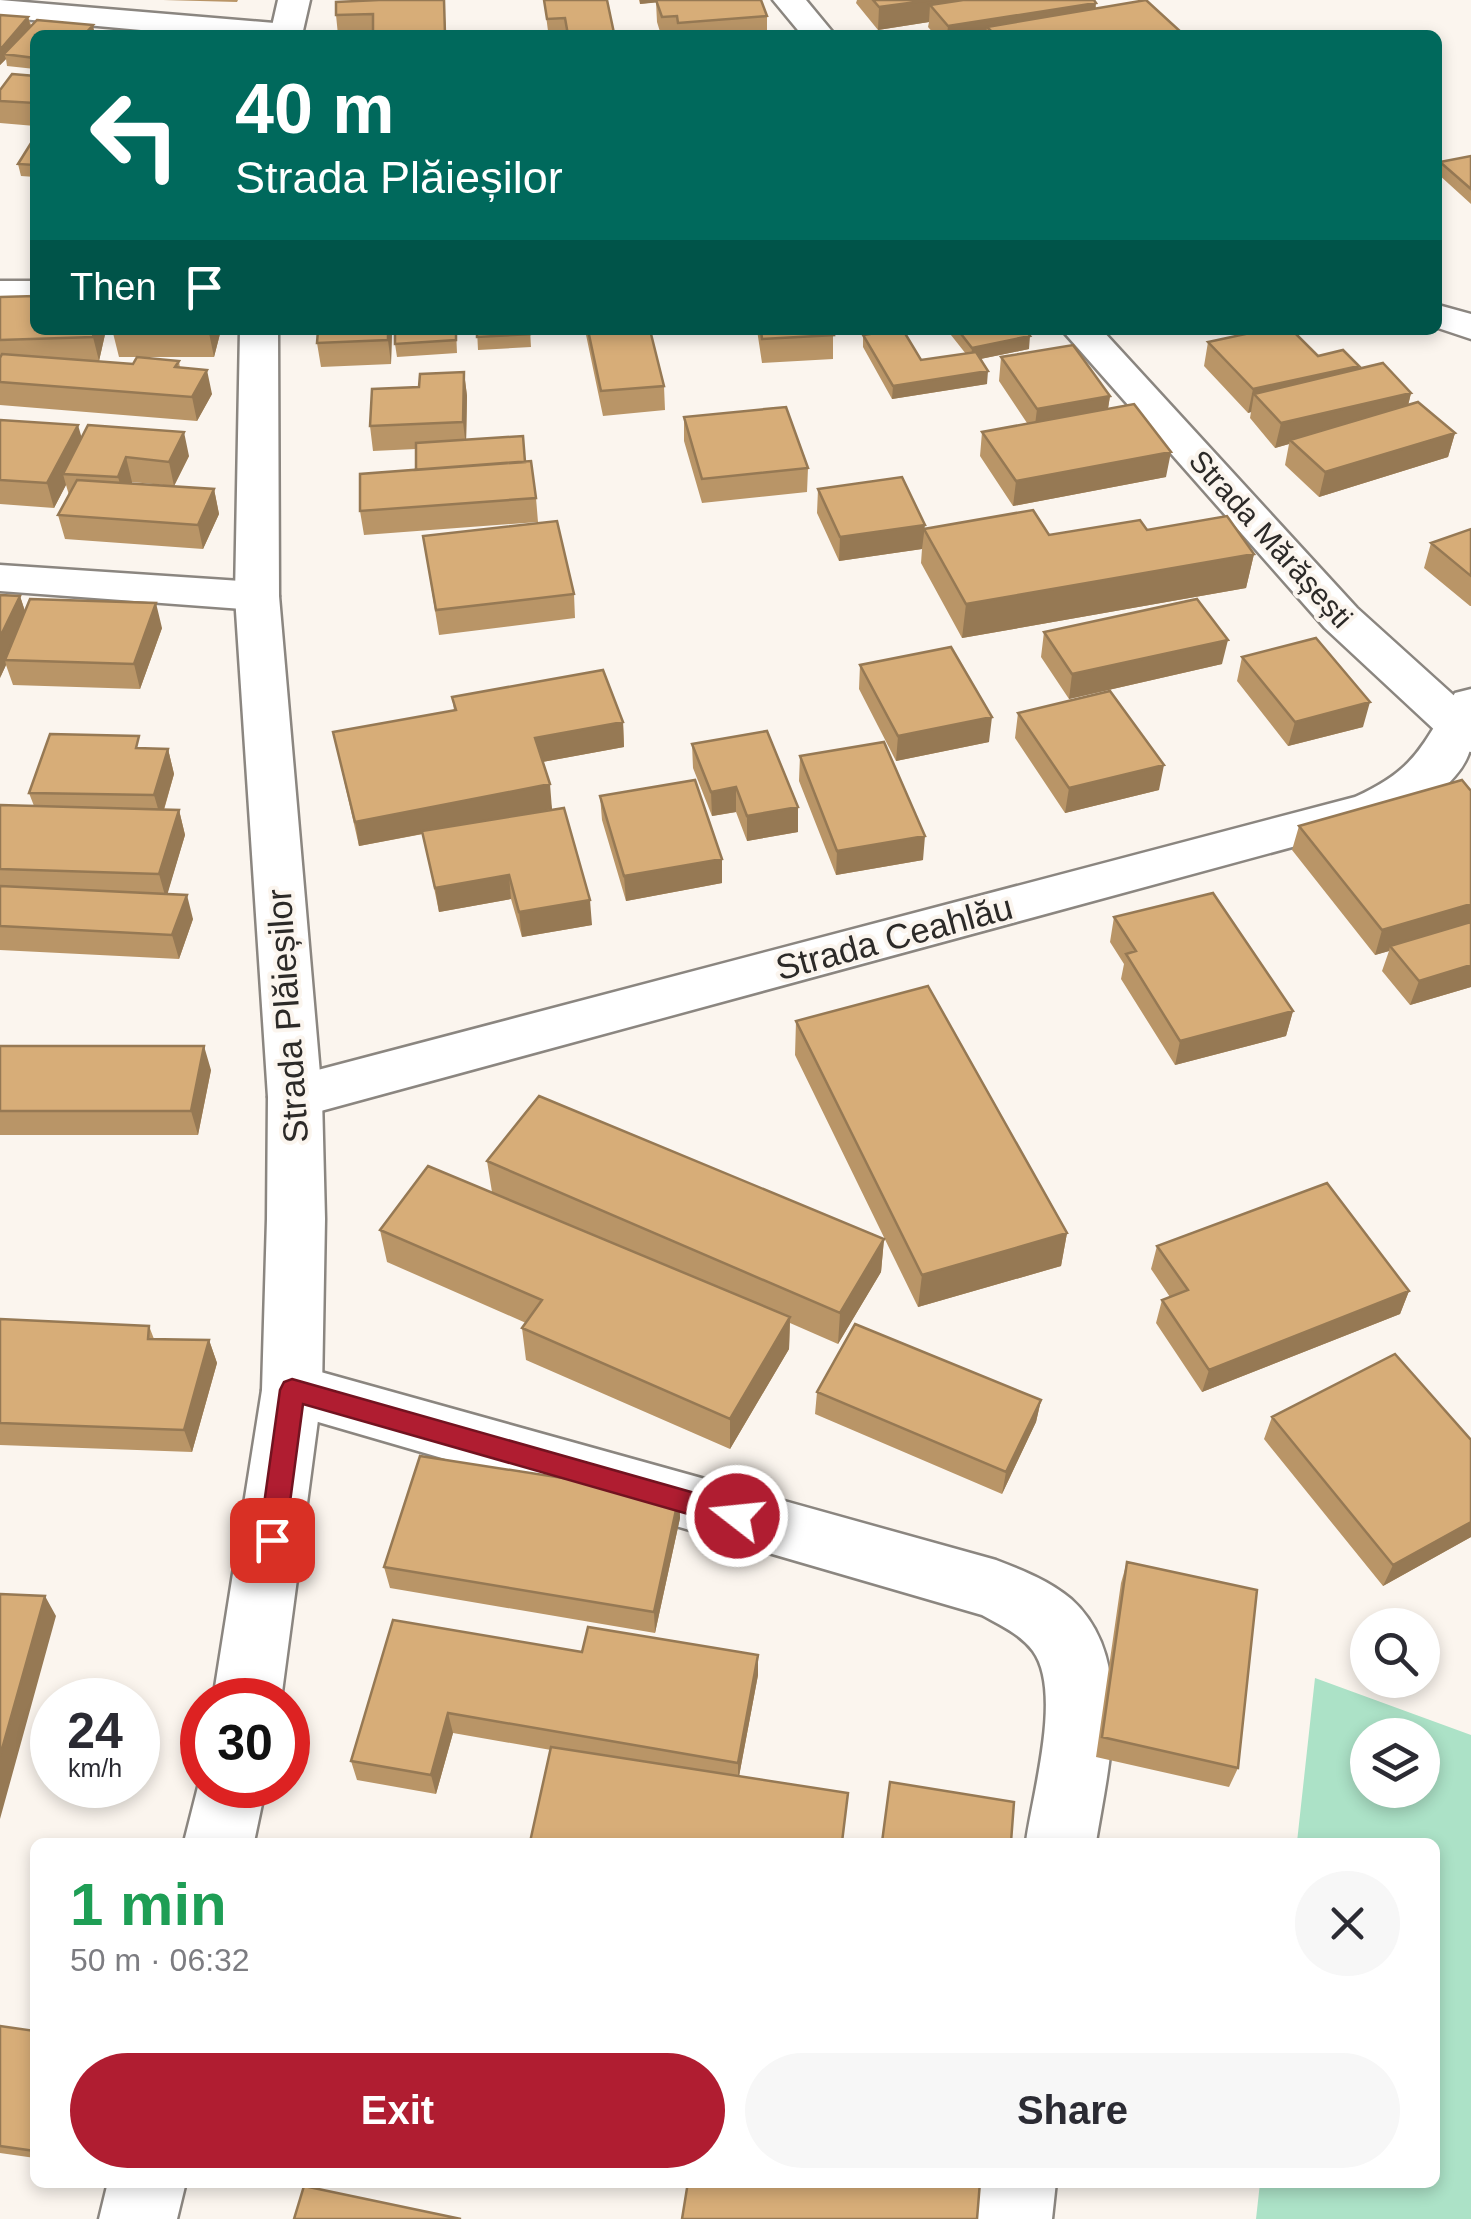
<!DOCTYPE html>
<html lang="en">
<head>
<meta charset="utf-8">
<style>
	:root { --surface:#fff; --page:#f7f7f7; --text:#2b2b33; --muted:#7c7c81; --accent:#b01d31 }
	body { margin:0; font-family:Helvetica,sans-serif; background:var(--page); color:var(--text); height:100vh; display:flex; flex-direction:column; font-size:38px; white-space:nowrap }
	* { box-sizing:border-box; margin:0 }
	p { font-size:32px; color:var(--muted) }
	.icon { flex:none; width:55px; height:55px; fill:none; stroke:currentColor; stroke-width:2; stroke-linecap:round; stroke-linejoin:round }
	.map { position:relative; flex:1; overflow:hidden }
	.details { position:absolute; left:30px; top:1838px; width:1410px; height:350px; display:flex; flex-direction:column; background:var(--surface); border-radius:15px; box-shadow:0 5px 15px #0003 }
	.details>* { flex:none }
	.hud { position:absolute; left:30px; top:30px; width:1412px; height:305px; border-radius:15px; box-shadow:0 5px 15px #0003; background:#00695c; color:#fff; overflow:hidden }
	.fabs { position:absolute; left:1350px; top:1608px; display:grid; gap:20px }
	.fabs a { display:grid; place-items:center; width:90px; height:90px; border-radius:50%; background:var(--surface); box-shadow:0 5px 15px #0003; font-size:50px }
	.speed { position:absolute; left:30px; top:1678px; display:flex; gap:20px; font-size:50px; font-weight:700; text-align:center }
	.speed>* { display:grid; place-content:center; width:130px; height:130px; border-radius:50%; background:var(--surface); box-shadow:0 5px 15px #0003; line-height:1 }
	.speed small { font-size:25px; font-weight:400 }
	.speed .limit { border:15px solid #d22; background:#fff; color:#111 }
	.pin { position:absolute; display:grid; place-items:center; width:85px; height:85px; color:#fff; margin:-42px; border-radius:20px; box-shadow:0 5px 15px #0006 }
	.me { position:absolute; width:110px; margin:-55px; rotate:286deg; stroke-linejoin:round; filter:drop-shadow(0 0 8px #0008) }
	.turn { display:flex; align-items:center; gap:35px; height:210px; padding:0 40px; font-size:45px }
	.turn .icon { width:130px; height:130px; stroke-width:2.5 }
	.turn b { display:block; font-size:70px; line-height:85px }
	.then { display:flex; align-items:center; height:95px; padding:0 40px; background:#0003; gap:20px; font-size:38px }
	.round { display:grid; place-items:center; flex:none; width:105px; height:105px; border-radius:52px; background:var(--page) }
	.overview { display:flex; align-items:center; justify-content:space-between; height:170px; padding:0 40px }
	h1 { font-size:60px; font-weight:700; line-height:75px; color:#1e9e55 }
	.cta { display:flex; gap:20px; margin-top:auto; padding:20px 40px }
	.cta a { flex:1; height:115px; border-radius:60px; background:var(--accent); color:#fff; font-size:40px; font-weight:700; line-height:115px; text-align:center }
	.cta a+a { background:var(--page); color:var(--text) }
	.map>svg:first-child { display:block }
	.green { fill:#ace2c7; fill-rule:evenodd }
	.lines { fill:none; stroke-linecap:round; stroke-linejoin:round }
	.street-casing { stroke:#8b8680; stroke-width:5 }
	.secondary-casing { stroke:#8b8680; stroke-width:5 }
	.street { fill:#fff; fill-rule:evenodd }
	.secondary { fill:#fff; fill-rule:evenodd }
	.wall { fill:#b99567 }
	.shaded-wall { fill:#967954 }
	.building { fill:#d7ad78; stroke:#967954; stroke-width:2.5 }
	.route { fill:#b01d31; stroke:#721320; stroke-width:2.5 }
	.labels { text-anchor:middle; dominant-baseline:central; stroke-width:8; stroke-linejoin:round; paint-order:stroke }
	.far-street-label { font-size:30px; fill:#2c2a28; stroke:#fbf5ee }
	.street-label { font-size:35px; fill:#2c2a28; stroke:#fbf5ee }
</style>
</head>
<body>
<div class="map">
<svg width="1471" height="2219" viewBox="0 0 1471 2219">
	<rect width="100%" height="100%" fill="#fbf5ee"/>
	<path class="green" d="M 1315,1678 L 1471,1735 L 1471,2219 L 1256,2219 L 1260,2183 L 1435,2182 L 1435,1842 L 1297,1842 ZM 1368,1735 L 1422,1735 L 1422,1790 L 1368,1790 Z"/>
	<g class="lines">
		<g class="street-casing">
			<path id="street" d="M 0,0 L 286,24 L 297,27 L 302,34 L 195,35 L 0,17 Z
				M 0,281 L 35,281 L 35,303 L 0,303 Z
				M 1438,305 L 1471,314 L 1471,339 L 1438,328 Z
				M 0,565 L 257,582 L 273,586 L 279,596 L 273,606 L 257,610 L 0,591 Z
				M 1471,689 C 1471,707 1471,729 1471,746 C 1463,783 1419,807 1388,821 L 295,1118 L 276,1112 L 268,1097 L 276,1082 L 295,1076 L 1355,797 C 1417,769 1421,746 1455,693 Z
				M 292,1364 L 996,1560 C 1022,1570 1050,1581 1071,1599 C 1137,1658 1108,1768 1096,1842 L 1026,1842 C 1032,1795 1063,1692 1033,1651 C 1020,1634 1000,1625 982,1615 L 270,1408 L 262,1390 L 270,1372 Z
				M 978,2182 L 1056,2182 L 1052,2219 L 974,2219 Z"/>
		</g>
		<g class="secondary-casing">
			<path id="secondary" d="M 278,0 L 310,0 L 302,35 L 270,35 Z
				M 773,0 L 806,0 L 835,35 L 802,35 Z
				M 240,330 L 278,330 L 279,596 L 322,1097 L 325,1219 L 322,1390 L 281,1700 L 213,1700 L 262,1390 L 267,1219 L 268,1097 L 235,596 Z
				M 1062,330 L 1102,330 L 1357,608 L 1471,711 L 1471,752 L 1454,748 L 1325,628 Z
				M 202,1771 L 202,1785 L 266,1785 L 254,1842 L 184,1842 Z
				M 108,2182 L 186,2182 L 177,2219 L 99,2219 Z"/>
		</g>
		<use href="#street" class="street"/>
		<use href="#secondary" class="secondary"/>
	</g>
	<path class="wall" d="M 163,0 L 238,0 L 237,2 Z
		M 444,0 L 446,35 L 338,35 L 336,15 Z
		M 544,0 L 607,0 L 614,35 L 567,35 L 566,30 L 548,31 Z
		M 639,0 L 761,0 L 767,16 L 767,35 L 661,35 L 657,22 L 656,2 L 640,4 Z
		M 857,0 L 1094,0 L 1096,9 L 1182,35 L 935,35 L 928,27 L 929,22 L 878,30 L 856,3 Z
		M 0,15 L 28,17 L 35,35 L 35,69 L 7,66 L 6,59 L 0,65 Z
		M 35,76 L 35,126 L 0,123 L 0,90 Z
		M 35,141 L 35,177 L 21,176 L 18,164 Z
		M 1471,156 L 1471,204 L 1438,174 L 1440,162 Z
		M 0,297 L 35,330 L 106,330 L 99,361 L 133,364 L 179,361 L 180,368 L 212,394 L 197,421 L 0,405 Z
		M 221,330 L 214,357 L 119,357 L 113,333 Z
		M 318,330 L 392,330 L 391,364 L 321,367 L 317,343 Z
		M 456,330 L 457,353 L 397,357 L 395,344 Z
		M 477,330 L 530,330 L 531,347 L 478,350 Z
		M 585,330 L 650,330 L 664,386 L 665,410 L 603,416 Z
		M 757,330 L 833,330 L 833,359 L 762,363 Z
		M 947,330 L 1025,330 L 1029,349 L 980,359 L 987,384 L 892,399 L 863,347 L 863,335 L 921,360 L 966,354 Z
		M 1208,342 L 1318,356 L 1359,366 L 1358,369 L 1411,393 L 1408,406 L 1455,433 L 1448,457 L 1319,497 L 1285,465 L 1289,444 L 1275,448 L 1250,418 L 1251,412 L 1248,413 L 1204,366 Z
		M 1001,357 L 1110,396 L 1108,409 L 1166,477 L 1013,506 L 980,456 L 982,432 L 1027,423 L 999,381 Z
		M 464,372 L 467,396 L 466,440 L 525,462 L 536,498 L 538,522 L 364,535 L 360,511 L 416,470 L 416,449 L 373,451 L 370,426 L 419,387 Z
		M 684,417 L 808,468 L 807,492 L 702,503 L 684,441 Z
		M 0,420 L 82,437 L 189,456 L 174,486 L 132,482 L 132,484 L 214,489 L 219,514 L 203,549 L 65,539 L 58,515 L 69,495 L 66,485 L 54,508 L 0,504 Z
		M 818,489 L 925,529 L 1049,535 L 1147,530 L 1254,554 L 1246,588 L 962,638 L 921,563 L 922,549 L 839,561 L 817,513 Z
		M 1471,529 L 1471,606 L 1470,606 L 1424,568 L 1431,543 Z
		M 423,536 L 574,594 L 575,618 L 439,635 Z
		M 20,596 L 25,611 L 162,628 L 140,689 L 13,685 L 6,665 L 0,678 Z
		M 1044,632 L 1222,664 L 1069,699 L 1041,657 Z
		M 1242,657 L 1363,727 L 1288,746 L 1237,681 Z
		M 860,665 L 989,742 L 896,761 L 859,689 Z
		M 452,697 L 623,722 L 624,747 L 542,762 L 552,809 L 521,815 L 592,925 L 522,937 L 511,899 L 439,912 L 423,834 L 359,846 L 333,732 L 454,710 Z
		M 1018,713 L 1159,790 L 1065,813 L 1015,738 Z
		M 692,744 L 798,832 L 747,841 L 736,812 L 712,816 L 693,768 Z
		M 143,748 L 168,749 L 174,774 L 164,810 L 179,810 L 185,835 L 167,894 L 193,919 L 179,959 L 0,950 L 0,805 L 34,806 L 29,793 Z
		M 800,756 L 923,860 L 836,875 L 799,781 Z
		M 600,796 L 722,859 L 722,883 L 626,901 L 602,820 Z
		M 1299,826 L 1471,987 L 1410,1005 L 1382,971 L 1389,951 L 1375,955 L 1292,850 Z
		M 1114,917 L 1293,1011 L 1286,1036 L 1175,1065 L 1121,979 L 1124,964 L 1110,942 Z
		M 796,1021 L 1067,1233 L 1061,1266 L 918,1307 L 795,1055 Z
		M 0,1046 L 211,1070 L 198,1135 L 0,1135 Z
		M 487,1161 L 884,1239 L 881,1272 L 838,1344 L 790,1323 L 789,1349 L 730,1449 L 526,1360 L 522,1328 L 526,1323 L 387,1262 L 380,1230 L 492,1192 Z
		M 1157,1246 L 1409,1291 L 1400,1314 L 1202,1392 L 1156,1323 L 1162,1300 L 1170,1297 L 1151,1269 Z
		M 0,1319 L 149,1326 L 154,1339 L 209,1340 L 217,1363 L 192,1452 L 0,1445 Z
		M 817,1392 L 1041,1400 L 1036,1422 L 1002,1494 L 815,1414 Z
		M 1272,1417 L 1471,1440 L 1471,1537 L 1383,1586 L 1264,1439 Z
		M 679,1496 L 680,1518 L 655,1633 L 390,1588 L 384,1567 Z
		M 1127,1562 L 1238,1768 L 1229,1787 L 1096,1757 L 1121,1583 Z
		M 393,1620 L 582,1652 L 758,1675 L 739,1776 L 551,1750 L 453,1733 L 436,1794 L 357,1780 L 351,1761 Z
		M 0,2026 L 35,2031 L 35,2158 L 0,2153 Z"/>
	<path class="shaded-wall" d="M 640,0 L 683,0 L 640,4 Z
		M 931,0 L 984,0 L 930,5 L 929,22 L 878,30 L 879,7 Z
		M 1096,3 L 1094,25 L 987,27 L 986,35 L 947,35 L 948,26 Z
		M 28,17 L 31,29 L 4,54 L 6,59 L 0,65 L 0,50 Z
		M 93,25 L 95,35 L 84,35 Z
		M 94,330 L 106,330 L 99,361 L 93,337 Z
		M 210,330 L 221,330 L 214,357 L 209,333 Z
		M 388,330 L 392,330 L 391,364 L 388,340 Z
		M 1030,336 L 1029,349 L 971,361 L 972,348 Z
		M 1359,366 L 1353,390 L 1254,394 L 1251,412 L 1248,413 L 1253,389 Z
		M 207,370 L 212,394 L 197,421 L 192,397 Z
		M 988,371 L 987,384 L 892,399 L 893,386 Z
		M 464,372 L 467,396 L 466,447 L 463,422 Z
		M 1411,393 L 1405,417 L 1290,440 L 1289,444 L 1275,448 L 1281,423 Z
		M 1110,396 L 1106,420 L 1034,433 L 1037,409 Z
		M 78,425 L 85,449 L 63,474 L 66,485 L 54,508 L 47,483 Z
		M 184,432 L 189,456 L 174,486 L 169,462 Z
		M 1455,433 L 1448,457 L 1319,497 L 1325,472 Z
		M 1171,452 L 1166,477 L 1013,506 L 1016,481 Z
		M 126,457 L 132,482 L 125,501 L 118,477 Z
		M 214,489 L 219,514 L 203,549 L 198,525 Z
		M 925,525 L 922,549 L 839,561 L 840,537 Z
		M 1254,554 L 1246,588 L 962,638 L 966,604 Z
		M 20,596 L 28,621 L 5,660 L 6,665 L 0,678 L 0,637 Z
		M 156,603 L 162,628 L 140,689 L 134,664 Z
		M 1228,640 L 1222,664 L 1069,699 L 1072,674 Z
		M 1370,702 L 1363,727 L 1288,746 L 1295,722 Z
		M 992,717 L 989,742 L 896,761 L 898,736 Z
		M 623,722 L 624,747 L 537,763 L 535,738 Z
		M 168,749 L 174,774 L 161,819 L 154,795 Z
		M 1164,765 L 1159,790 L 1065,813 L 1069,788 Z
		M 550,784 L 552,809 L 359,846 L 355,822 Z
		M 736,787 L 736,812 L 712,816 L 711,792 Z
		M 798,807 L 798,832 L 747,841 L 747,816 Z
		M 179,810 L 185,835 L 166,899 L 159,874 Z
		M 925,836 L 923,860 L 836,875 L 837,851 Z
		M 722,859 L 722,883 L 626,901 L 624,876 Z
		M 509,875 L 511,899 L 439,912 L 435,888 Z
		M 187,895 L 193,919 L 179,959 L 172,935 Z
		M 590,900 L 592,925 L 522,937 L 519,912 Z
		M 1471,904 L 1471,926 L 1390,946 L 1389,951 L 1375,955 L 1382,930 Z
		M 1471,965 L 1471,987 L 1410,1005 L 1419,981 Z
		M 1293,1011 L 1286,1036 L 1175,1065 L 1180,1041 Z
		M 204,1046 L 211,1070 L 198,1135 L 191,1111 Z
		M 1067,1233 L 1061,1266 L 918,1307 L 922,1275 Z
		M 884,1239 L 881,1272 L 838,1344 L 840,1313 Z
		M 1409,1291 L 1400,1314 L 1202,1392 L 1209,1370 Z
		M 790,1317 L 789,1349 L 730,1449 L 730,1419 Z
		M 209,1340 L 217,1363 L 192,1452 L 184,1430 Z
		M 1041,1400 L 1036,1422 L 1002,1494 L 1006,1472 Z
		M 679,1496 L 680,1518 L 655,1633 L 654,1612 Z
		M 1471,1522 L 1471,1537 L 1383,1586 L 1393,1565 Z
		M 45,1596 L 56,1616 L 0,1819 L 0,1756 Z
		M 758,1655 L 758,1675 L 738,1782 L 738,1763 Z
		M 448,1713 L 453,1733 L 436,1794 L 431,1775 Z"/>
	<path class="building" d="M 379,0 L 444,0 L 445,35 L 373,35 L 373,14 L 336,15 L 336,2 Z
		M 544,0 L 607,0 L 614,33 L 568,35 L 565,18 L 547,19 Z
		M 656,0 L 761,0 L 767,16 L 678,23 L 677,16 L 662,17 Z
		M 873,0 L 931,0 L 879,7 Z
		M 963,0 L 1094,0 L 1096,3 L 948,26 L 930,5 Z
		M 1146,0 L 1182,33 L 1172,35 L 995,35 L 987,27 Z
		M 0,15 L 28,17 L 0,50 Z
		M 37,20 L 93,25 L 84,35 L 35,35 L 35,58 L 4,54 Z
		M 12,74 L 35,76 L 35,103 L 0,101 L 0,90 Z
		M 33,140 L 35,141 L 35,165 L 18,164 Z
		M 1471,156 L 1471,189 L 1440,162 Z
		M 35,296 L 35,330 L 94,330 L 93,337 L 0,340 L 0,297 Z
		M 114,330 L 210,330 L 209,333 L 113,333 Z
		M 318,330 L 388,330 L 388,340 L 317,343 Z
		M 395,330 L 456,330 L 456,340 L 395,344 Z
		M 477,330 L 530,330 L 530,334 L 477,337 Z
		M 588,330 L 650,330 L 664,386 L 601,391 Z
		M 761,330 L 833,330 L 834,335 L 762,339 Z
		M 896,330 L 903,330 L 921,360 L 976,352 L 988,371 L 893,386 L 863,335 Z
		M 958,330 L 1025,330 L 1030,336 L 972,348 Z
		M 1264,330 L 1292,330 L 1318,356 L 1343,350 L 1359,366 L 1253,389 L 1208,342 Z
		M 1073,345 L 1110,396 L 1037,409 L 1001,357 Z
		M 2,354 L 133,364 L 137,357 L 179,361 L 175,367 L 207,370 L 192,397 L 0,382 L 0,358 Z
		M 1383,363 L 1411,393 L 1281,423 L 1254,394 Z
		M 464,372 L 463,422 L 370,426 L 372,389 L 419,387 L 420,374 Z
		M 1418,402 L 1455,433 L 1325,472 L 1290,440 Z
		M 1134,404 L 1171,452 L 1016,481 L 982,432 Z
		M 786,407 L 808,468 L 702,479 L 684,417 Z
		M 0,420 L 78,425 L 47,483 L 0,480 Z
		M 88,425 L 184,432 L 169,462 L 126,457 L 118,477 L 63,474 Z
		M 523,436 L 525,462 L 416,470 L 416,443 Z
		M 531,461 L 536,498 L 360,511 L 360,474 Z
		M 902,477 L 925,525 L 840,537 L 818,489 Z
		M 77,480 L 214,489 L 198,525 L 58,515 Z
		M 1033,510 L 1049,535 L 1140,520 L 1147,530 L 1227,516 L 1254,554 L 966,604 L 924,529 Z
		M 557,521 L 574,594 L 436,610 L 423,536 Z
		M 1471,529 L 1471,576 L 1431,543 Z
		M 0,595 L 20,596 L 0,637 Z
		M 30,599 L 156,603 L 134,664 L 5,660 Z
		M 1197,599 L 1228,640 L 1072,674 L 1044,632 Z
		M 1316,638 L 1370,702 L 1295,722 L 1242,657 Z
		M 951,647 L 992,717 L 898,736 L 860,665 Z
		M 603,670 L 623,722 L 535,738 L 550,784 L 355,822 L 333,732 L 456,710 L 452,697 Z
		M 1110,691 L 1164,765 L 1069,788 L 1018,713 Z
		M 767,731 L 798,807 L 747,816 L 736,787 L 711,792 L 692,744 Z
		M 50,734 L 139,736 L 136,748 L 168,749 L 154,795 L 29,793 Z
		M 884,742 L 925,836 L 837,851 L 800,756 Z
		M 695,780 L 722,859 L 624,876 L 600,796 Z
		M 1462,780 L 1471,791 L 1471,904 L 1382,930 L 1299,826 Z
		M 0,805 L 179,810 L 159,874 L 0,869 Z
		M 564,808 L 590,900 L 519,912 L 509,875 L 435,888 L 422,831 Z
		M 0,886 L 187,895 L 172,935 L 0,926 Z
		M 1213,893 L 1293,1011 L 1180,1041 L 1126,954 L 1136,951 L 1114,917 Z
		M 1471,922 L 1471,965 L 1419,981 L 1390,946 Z
		M 928,986 L 1067,1233 L 922,1275 L 796,1021 Z
		M 0,1046 L 204,1046 L 191,1111 L 0,1111 Z
		M 539,1096 L 884,1239 L 840,1313 L 487,1161 Z
		M 428,1166 L 790,1317 L 730,1419 L 522,1328 L 542,1300 L 380,1230 Z
		M 1327,1183 L 1409,1291 L 1209,1370 L 1162,1300 L 1188,1290 L 1157,1246 Z
		M 0,1319 L 149,1326 L 148,1339 L 209,1340 L 184,1430 L 0,1423 Z
		M 855,1324 L 1041,1400 L 1006,1472 L 817,1392 Z
		M 1395,1354 L 1471,1440 L 1471,1522 L 1393,1565 L 1272,1417 Z
		M 420,1456 L 679,1496 L 654,1612 L 384,1567 Z
		M 1127,1562 L 1257,1590 L 1238,1768 L 1102,1737 Z
		M 0,1594 L 45,1596 L 0,1756 Z
		M 393,1620 L 582,1652 L 588,1627 L 758,1655 L 738,1763 L 448,1713 L 431,1775 L 351,1761 Z
		M 551,1747 L 848,1793 L 842,1842 L 530,1842 Z
		M 890,1782 L 1014,1802 L 1011,1842 L 882,1842 Z
		M 0,2026 L 35,2031 L 35,2151 L 0,2146 Z
		M 688,2182 L 980,2182 L 977,2219 L 682,2219 Z
		M 304,2186 L 461,2219 L 294,2219 Z"/>
	<path class="route" d="M 292,1379 L 737,1505 L 746,1508 L 750,1516 L 746,1525 L 737,1528 L 303,1404 L 285,1540 L 281,1549 L 272,1552 L 263,1549 L 259,1540 L 280,1390 L 284,1382 Z"/>
	<g class="labels">
		<g class="far-street-label">
			<text transform="translate(1271 539) rotate(48)">Strada Mărășești</text>
		</g>
		<g class="street-label">
			<text transform="translate(894 937) rotate(-15)">Strada Ceahlău</text>
			<text transform="translate(287 1016) rotate(-94)">Strada Plăieșilor</text>
		</g>
	</g>
</svg>
<div class="fabs">
<a><svg class="icon" aria-label="search" viewBox="0 0 24 24"><circle cx="10" cy="10" r="6"/><path d="M15 15l6 6"/></svg></a>
<a><svg class="icon" aria-label="layers" viewBox="0 0 24 24"><path d="M12 4l9 5-9 5-9-5zM3 14l9 5 9-5"/></svg></a>
</div>
<div class="speed"><div>24<small>km/h</small></div><div class="limit">30</div></div>
<div class="pin" style="left:272px;top:1540px;background:#d93025"><svg class="icon" aria-label="arrive" viewBox="0 0 24 24"><path d="M6 21V4h12l-3 4 3 4H6"/></svg></div>
<svg class="me" style="left:737px;top:1516px" viewBox="-20 -20 40 40"><circle r="17" fill="#b01d31" stroke="#fff" stroke-width="3"/><path d="M0-11L8 9 0 5-8 9z" fill="#fff"/></svg>
<div class="hud">
<div class="turn"><svg class="icon" aria-label="left" viewBox="0 0 24 24"><path d="M17 20v-9H6M10 6l-5 5 5 5"/></svg><div><b>40 m</b>Strada Plăieșilor</div></div>
<div class="then">Then<svg class="icon" aria-label="arrive" viewBox="0 0 24 24"><path d="M6 21V4h12l-3 4 3 4H6"/></svg></div>
</div>
<section class="details">
<div class="overview"><div><h1>1 min</h1><p>50 m · 06:32</p></div><a class="round"><svg class="icon" aria-label="close" viewBox="0 0 24 24"><path d="M6 6l12 12M18 6L6 18"/></svg></a></div>
<div class="cta"><a>Exit</a><a>Share</a></div>
</section>
</div>
</body>
</html>
